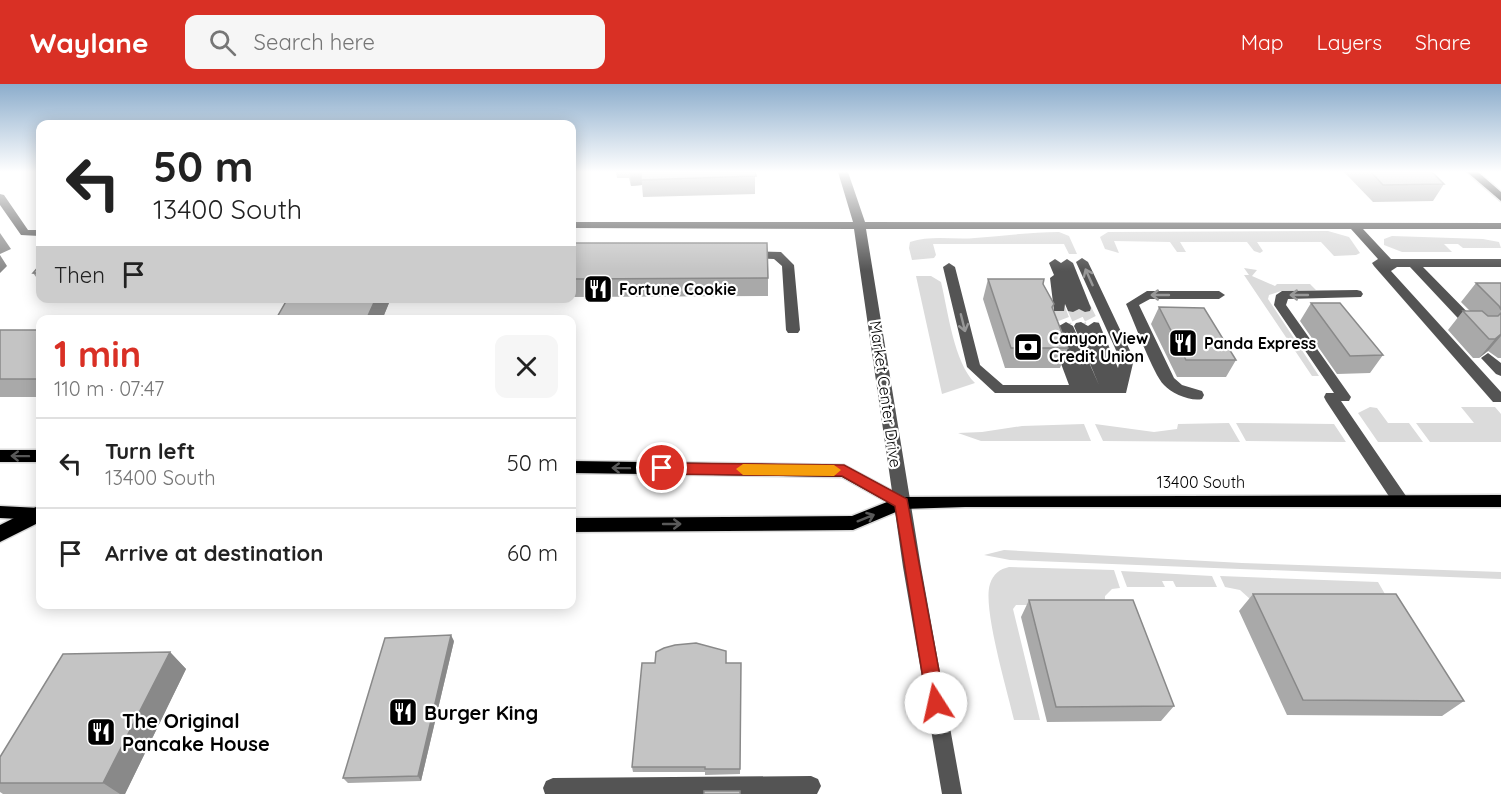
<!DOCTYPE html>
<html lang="en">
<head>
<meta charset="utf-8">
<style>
	:root { --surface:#fff; --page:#f6f6f6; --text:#222; --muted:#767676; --line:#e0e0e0; --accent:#d93025 }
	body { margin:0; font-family:Quicksand,sans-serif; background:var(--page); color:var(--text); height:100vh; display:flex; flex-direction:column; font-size:22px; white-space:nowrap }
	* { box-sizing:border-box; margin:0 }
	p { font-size:20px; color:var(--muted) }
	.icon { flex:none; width:33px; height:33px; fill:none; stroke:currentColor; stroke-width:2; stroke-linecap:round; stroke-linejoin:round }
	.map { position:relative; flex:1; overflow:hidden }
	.panel { position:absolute; left:36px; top:231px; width:540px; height:294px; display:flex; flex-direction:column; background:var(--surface); border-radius:12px; box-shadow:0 3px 15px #0003 }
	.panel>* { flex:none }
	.banner { position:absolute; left:36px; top:36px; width:540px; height:183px; border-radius:12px; box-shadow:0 3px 15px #0003; background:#fff; color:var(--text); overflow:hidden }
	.pin { position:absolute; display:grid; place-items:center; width:51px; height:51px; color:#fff; margin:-26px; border:3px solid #fff; border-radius:50%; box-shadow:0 2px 6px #0007 }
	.me { position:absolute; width:66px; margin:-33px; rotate:350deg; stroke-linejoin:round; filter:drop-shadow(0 0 4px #0008) }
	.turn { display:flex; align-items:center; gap:21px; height:126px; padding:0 18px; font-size:27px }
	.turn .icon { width:78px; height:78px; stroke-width:2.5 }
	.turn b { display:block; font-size:42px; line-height:51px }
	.then { display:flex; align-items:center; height:57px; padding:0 18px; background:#0003; gap:12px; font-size:22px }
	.round { display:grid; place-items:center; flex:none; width:63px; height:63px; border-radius:12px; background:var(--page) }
	.headline { display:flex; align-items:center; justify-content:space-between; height:102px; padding:0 18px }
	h1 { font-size:36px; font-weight:800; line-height:45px; color:var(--accent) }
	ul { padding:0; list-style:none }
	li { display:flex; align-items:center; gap:18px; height:90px; padding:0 18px; border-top:2px solid var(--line) }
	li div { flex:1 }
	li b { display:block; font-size:22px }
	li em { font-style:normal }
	header { display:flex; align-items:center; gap:36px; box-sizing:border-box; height:84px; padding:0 30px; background:var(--accent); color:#fff }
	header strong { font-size:28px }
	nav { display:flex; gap:33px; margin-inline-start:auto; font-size:21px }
	.search { width:420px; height:54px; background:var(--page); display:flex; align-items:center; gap:15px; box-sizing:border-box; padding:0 21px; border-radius:12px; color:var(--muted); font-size:22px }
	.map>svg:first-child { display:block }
	.green { fill:#dbdbdb }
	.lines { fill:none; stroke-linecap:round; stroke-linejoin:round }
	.minor-tunnel { stroke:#d9d9d9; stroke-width:12; stroke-dasharray:12 6; stroke-linecap:butt }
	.major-casing { stroke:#dbdbdb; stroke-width:3 }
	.highway-casing { stroke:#dbdbdb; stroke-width:3 }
	.minor { fill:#545454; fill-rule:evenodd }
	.major { fill:#000; fill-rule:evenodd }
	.highway { fill:#000; fill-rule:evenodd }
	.wall { fill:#a9a9a9 }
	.shaded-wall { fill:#898989 }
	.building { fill:#c4c4c4; stroke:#898989; stroke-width:1.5 }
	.oneway { stroke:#989898 }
	.oneway2 { stroke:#595959 }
	.route { fill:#d93025; stroke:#8d1f18; stroke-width:1.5 }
	.slow { fill:#f59e0b }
	.labels { text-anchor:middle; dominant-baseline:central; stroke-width:4.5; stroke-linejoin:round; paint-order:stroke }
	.poi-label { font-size:16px; font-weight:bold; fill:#000; stroke:#fff; text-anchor:start }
	.street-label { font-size:16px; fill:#000; stroke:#fff }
	.near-poi-label { font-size:20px; font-weight:bold; fill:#000; stroke:#fff; text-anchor:start }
</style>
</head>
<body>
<header>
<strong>Waylane</strong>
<div class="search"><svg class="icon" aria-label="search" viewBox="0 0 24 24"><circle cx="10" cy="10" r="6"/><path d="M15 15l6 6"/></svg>Search here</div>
<nav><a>Map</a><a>Layers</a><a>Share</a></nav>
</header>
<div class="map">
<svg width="1501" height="710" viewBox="0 0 1501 710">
	<rect width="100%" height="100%" fill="#fff"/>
	<path class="green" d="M 1328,147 L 1349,153 L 1360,169 L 1356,171 L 1334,172 L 1321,158 L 1257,158 L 1263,167 L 1260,169 L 1254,167 L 1247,158 L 1180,158 L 1186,168 L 1177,168 L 1170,158 L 1114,157 L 1119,169 L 1105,165 L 1100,153 L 1108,148 Z
		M 1059,148 L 1069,152 L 1077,170 L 1069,170 L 1064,160 L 933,160 L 936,171 L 934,174 L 912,176 L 909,164 L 910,158 C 931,151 954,156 975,154 C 1003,152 1031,148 1059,148 Z
		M 1392,152 L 1483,155 L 1499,158 L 1501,164 L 1463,164 L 1458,160 L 1444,160 L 1452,168 L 1402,168 L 1384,161 L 1384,155 Z
		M 1244,184 L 1257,186 L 1252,192 L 1275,202 L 1277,200 L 1310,200 L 1316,206 L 1281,207 L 1269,211 L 1268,215 L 1319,292 L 1312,292 L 1244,191 L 1249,191 Z
		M 916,192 L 931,192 L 941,198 C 948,227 954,279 975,299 L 942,310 Z
		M 1370,323 L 1377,324 L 1388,339 L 1409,339 L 1423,358 L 1378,358 L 1358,329 Z
		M 1461,323 L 1495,323 L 1501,330 L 1501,358 L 1430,358 L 1416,339 L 1474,339 Z
		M 1229,339 L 1240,358 L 1103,357 L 1095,340 L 1154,348 L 1177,345 L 1178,340 Z
		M 1236,339 L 1334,340 L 1346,358 L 1246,357 Z
		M 1084,340 L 1091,357 L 981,357 L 958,349 L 982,348 L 1022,342 Z
		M 1004,466 L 1242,479 L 1501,488 L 1501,495 L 1010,476 L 984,471 Z
		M 1009,483 L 1114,486 L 1120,504 L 1112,505 L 1105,512 L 1105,521 L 1016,521 L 1013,525 L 1040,636 L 1014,636 C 1008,609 982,523 990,500 C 993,490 1000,485 1009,483 Z
		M 1121,487 L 1212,492 L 1217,503 L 1176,503 L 1173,497 L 1162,497 L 1165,503 L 1127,503 Z
		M 1220,492 L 1378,498 L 1389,517 L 1250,515 L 1240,506 L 1225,503 Z"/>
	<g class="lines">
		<path class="minor-tunnel" d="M 1059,224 L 1066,242
			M 1073,224 L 1081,242
			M 1085,224 L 1094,242"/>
		<g class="major-casing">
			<path id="major" d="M 1467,88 L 1478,88 L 1501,108 L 1501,117 Z
				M 0,366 L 40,366 L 40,378 L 0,378 Z
				M 572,377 L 844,381 L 904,413 L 1501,411 L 1501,423 L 965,423 L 903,425 L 853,446 L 572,448 L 572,434 L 852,432 L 887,418 L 842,393 L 572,389 Z
				M 0,422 L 40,424 L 40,436 L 0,434 Z"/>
		</g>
		<g class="highway-casing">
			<path id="highway" d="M 38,422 L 40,423 L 40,438 L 0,458 L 0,441 Z"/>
		</g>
		<path class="minor" d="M 838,88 L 848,88 L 865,138 L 1501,139 L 1501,145 L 1363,145 L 1391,175 L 1501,175 L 1501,183 L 1423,183 L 1480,241 L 1482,244 L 1475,248 L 1470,247 L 1410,183 L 1397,183 L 1391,187 L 1501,308 L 1501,318 L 1493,318 L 1374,182 L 1372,179 L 1378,175 L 1351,145 L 866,145 L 921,483 L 962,710 L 942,710 L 903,483 L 854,145 L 572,144 L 572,138 L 853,138 Z
			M 0,110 L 4,111 L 28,146 L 40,146 L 40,152 L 21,151 L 0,121 Z
			M 749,167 L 781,168 L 794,181 L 800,246 L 798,249 L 788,249 L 786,246 L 782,182 L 774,175 L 745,174 L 745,168 Z
			M 1082,174 L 1088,178 L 1134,275 L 1126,309 L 995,309 L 967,283 L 943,183 L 949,179 L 955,183 L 980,281 L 1003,301 L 1069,301 L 1051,253 L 1053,250 L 1063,250 L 1059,242 L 1066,238 L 1073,242 L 1099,301 L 1074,242 L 1076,239 L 1081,238 L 1088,242 L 1094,238 L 1099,239 L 1118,284 L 1120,275 L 1076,178 Z
			M 1055,175 L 1061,179 L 1067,175 L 1073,179 L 1091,224 L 1090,227 L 1085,228 L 1079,225 L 1073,228 L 1068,227 L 1065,220 L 1064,227 L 1054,227 L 1050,194 L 1054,191 L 1049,179 Z
			M 1357,206 L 1361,207 L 1363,210 L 1361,213 L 1288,215 L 1286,221 L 1351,313 L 1349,317 L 1341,317 L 1406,412 L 1408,416 L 1406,420 L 1400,422 L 1394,420 L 1326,317 L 1324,313 L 1326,309 L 1334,309 L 1274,221 L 1276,211 L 1282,207 Z
			M 1147,207 L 1219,207 L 1225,211 L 1219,215 L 1150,215 L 1139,221 L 1174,294 L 1182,301 L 1202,307 L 1204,311 L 1202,315 C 1191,318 1171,309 1164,301 C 1153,290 1134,237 1126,220 Z
			M 1488,269 L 1501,279 L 1501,292 L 1496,290 L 1481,274 Z
			M 811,692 L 818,695 L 821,702 L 817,710 L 545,710 L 543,704 L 546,697 L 553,694 Z"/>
		<use href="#major" class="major"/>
		<use href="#highway" class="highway"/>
	</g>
	<path class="wall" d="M 616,88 L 755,88 L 755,110 L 643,113 L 642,101 L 631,102 L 629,94 L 617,94 Z
		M 1344,88 L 1432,88 L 1444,100 L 1433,117 L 1373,118 Z
		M 572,159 L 768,194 L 768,212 L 572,213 Z
		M 40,181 L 40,198 L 33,189 Z
		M 988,195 L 1043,200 L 1068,264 L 1060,284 L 1005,284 L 983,215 Z
		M 1476,199 L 1501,199 L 1501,274 L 1498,274 L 1488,267 L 1479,274 L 1473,274 L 1448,246 L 1463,227 L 1470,227 L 1461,218 Z
		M 288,214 L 391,214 L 382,236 L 276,236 L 276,235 Z
		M 1311,219 L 1383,271 L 1370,289 L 1337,290 L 1300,237 Z
		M 1159,223 L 1236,276 L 1226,293 L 1177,293 L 1151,240 Z
		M 0,246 L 40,246 L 40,313 L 0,313 Z
		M 1253,510 L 1464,617 L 1442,632 L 1287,631 L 1239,527 Z
		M 1029,516 L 1174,622 L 1161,637 L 1047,638 L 1021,533 Z
		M 454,557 L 421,697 L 348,699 L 343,694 Z
		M 170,568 L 186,585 L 125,710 L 3,710 L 0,708 L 0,673 Z
		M 726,579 L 741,579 L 740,690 L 705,691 L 705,688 L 633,688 L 632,683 Z"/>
	<path class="shaded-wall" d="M 630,88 L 641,88 L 642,101 L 631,102 Z
		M 0,149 L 11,165 L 0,170 Z
		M 0,171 L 7,182 L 0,189 Z
		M 376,214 L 391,214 L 382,236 L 367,236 L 367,234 Z
		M 1501,250 L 1501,252 L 1488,267 L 1479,274 L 1495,255 Z
		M 451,551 L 454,557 L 421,697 L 418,692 Z
		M 170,568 L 186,585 L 125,710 L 120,710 L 103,699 Z"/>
	<path class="building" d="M 641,88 L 755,88 L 756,92 L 641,96 Z
		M 1371,88 L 1432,88 L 1444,100 L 1383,101 Z
		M 572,159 L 767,159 L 768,194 L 572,195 Z
		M 40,181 L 40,189 L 33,189 Z
		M 988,195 L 1044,195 L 1043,200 L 1054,220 L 1052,223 L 1068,264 L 1011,264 Z
		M 1476,199 L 1501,199 L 1501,226 L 1499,222 Z
		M 288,214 L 376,214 L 367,234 L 276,235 Z
		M 1311,219 L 1340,219 L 1383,271 L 1350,272 Z
		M 1159,223 L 1204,224 L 1236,276 L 1186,276 Z
		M 1463,227 L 1482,227 L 1488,232 L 1498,232 L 1501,229 L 1501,250 L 1495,255 L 1489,255 Z
		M 0,246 L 40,246 L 40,292 L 38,295 L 0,295 Z
		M 1253,510 L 1396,510 L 1464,617 L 1303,616 Z
		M 1029,516 L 1133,516 L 1174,622 L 1056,623 Z
		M 451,551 L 418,692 L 343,694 L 385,554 Z
		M 696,559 L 726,567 L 726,579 L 741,579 L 740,685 L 705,685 L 705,683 L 632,683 L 642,579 L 655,579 L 656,568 L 664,564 L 675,561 Z
		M 170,568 L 103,699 L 0,699 L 0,673 L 63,570 Z
		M 704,707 L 740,707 L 740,710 L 704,710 Z"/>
	<defs><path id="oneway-shaft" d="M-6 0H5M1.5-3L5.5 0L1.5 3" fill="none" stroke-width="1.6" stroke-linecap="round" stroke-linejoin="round" transform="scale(1.5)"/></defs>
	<g class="oneway">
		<use href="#oneway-shaft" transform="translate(1089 193) rotate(-114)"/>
		<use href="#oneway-shaft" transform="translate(1160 211) rotate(180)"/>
		<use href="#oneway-shaft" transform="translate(1299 211) rotate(180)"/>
		<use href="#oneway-shaft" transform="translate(963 239) rotate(76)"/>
	</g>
	<g class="oneway2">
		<use href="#oneway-shaft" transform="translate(20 372) rotate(-179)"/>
		<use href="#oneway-shaft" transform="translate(621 384) rotate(-179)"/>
		<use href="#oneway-shaft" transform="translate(866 434) rotate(-22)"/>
		<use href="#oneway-shaft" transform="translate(672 440)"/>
	</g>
	<linearGradient id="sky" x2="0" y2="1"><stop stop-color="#8cadcc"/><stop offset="0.47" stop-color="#fff"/><stop offset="1" stop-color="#fff" stop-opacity="0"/></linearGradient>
	<rect width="1501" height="187" fill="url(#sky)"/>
	<path class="route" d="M 662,379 L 844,381 L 907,415 L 945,619 L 942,625 L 936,627 L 930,625 L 927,619 L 895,422 L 842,392 L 662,390 L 655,384 Z"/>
	<path class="slow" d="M 743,380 L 834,381 L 841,386 L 834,392 L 743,391 L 736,385 Z"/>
	<defs>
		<g id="restaurant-square" transform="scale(1.5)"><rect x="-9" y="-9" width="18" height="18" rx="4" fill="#000" stroke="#fff"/><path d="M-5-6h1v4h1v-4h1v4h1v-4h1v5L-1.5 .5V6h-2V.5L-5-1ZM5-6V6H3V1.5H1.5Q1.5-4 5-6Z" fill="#fff"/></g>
		<g id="bank-square" transform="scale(1.5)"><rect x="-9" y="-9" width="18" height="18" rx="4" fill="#000" stroke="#fff"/><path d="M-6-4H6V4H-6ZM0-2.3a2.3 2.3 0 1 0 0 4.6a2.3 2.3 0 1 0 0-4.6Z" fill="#fff"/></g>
	</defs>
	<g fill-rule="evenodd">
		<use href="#restaurant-square" x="598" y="205"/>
		<use href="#restaurant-square" x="1183" y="259"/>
		<use href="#bank-square" x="1028" y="263"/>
		<use href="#restaurant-square" x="403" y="628"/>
		<use href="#restaurant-square" x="101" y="648"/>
	</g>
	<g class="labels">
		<g class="poi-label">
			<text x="619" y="205">Fortune Cookie</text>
			<text x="1049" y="254">Canyon View<tspan x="1049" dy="18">Credit Union</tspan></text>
			<text x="1204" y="259">Panda Express</text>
		</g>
		<g class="street-label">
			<text transform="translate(886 310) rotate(82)">Market Center Drive</text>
			<text x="1201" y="398">13400 South</text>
		</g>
		<g class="near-poi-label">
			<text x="424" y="628">Burger King</text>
			<text x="122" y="636">The Original<tspan x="122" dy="23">Pancake House</tspan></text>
		</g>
	</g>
</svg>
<div class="pin" style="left:662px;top:384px;background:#d93025"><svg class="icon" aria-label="arrive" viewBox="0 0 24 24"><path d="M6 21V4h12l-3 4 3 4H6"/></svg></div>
<svg class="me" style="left:936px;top:619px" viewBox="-20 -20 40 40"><circle r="19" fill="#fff"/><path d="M0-13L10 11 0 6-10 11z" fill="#d93025"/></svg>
<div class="banner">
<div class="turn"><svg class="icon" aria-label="left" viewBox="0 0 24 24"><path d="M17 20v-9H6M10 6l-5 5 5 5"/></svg><div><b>50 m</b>13400 South</div></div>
<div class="then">Then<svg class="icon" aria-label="arrive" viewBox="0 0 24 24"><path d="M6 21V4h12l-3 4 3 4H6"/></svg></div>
</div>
<section class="panel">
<div class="headline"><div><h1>1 min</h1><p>110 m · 07:47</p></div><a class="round"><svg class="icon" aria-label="close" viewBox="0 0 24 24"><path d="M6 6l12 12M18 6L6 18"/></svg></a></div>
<ul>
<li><svg class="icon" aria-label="left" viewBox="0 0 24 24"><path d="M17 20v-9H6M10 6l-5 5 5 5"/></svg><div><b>Turn left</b><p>13400 South</p></div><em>50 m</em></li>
<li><svg class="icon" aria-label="arrive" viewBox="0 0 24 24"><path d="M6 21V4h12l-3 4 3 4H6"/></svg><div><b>Arrive at destination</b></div><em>60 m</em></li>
</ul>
</section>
</div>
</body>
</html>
